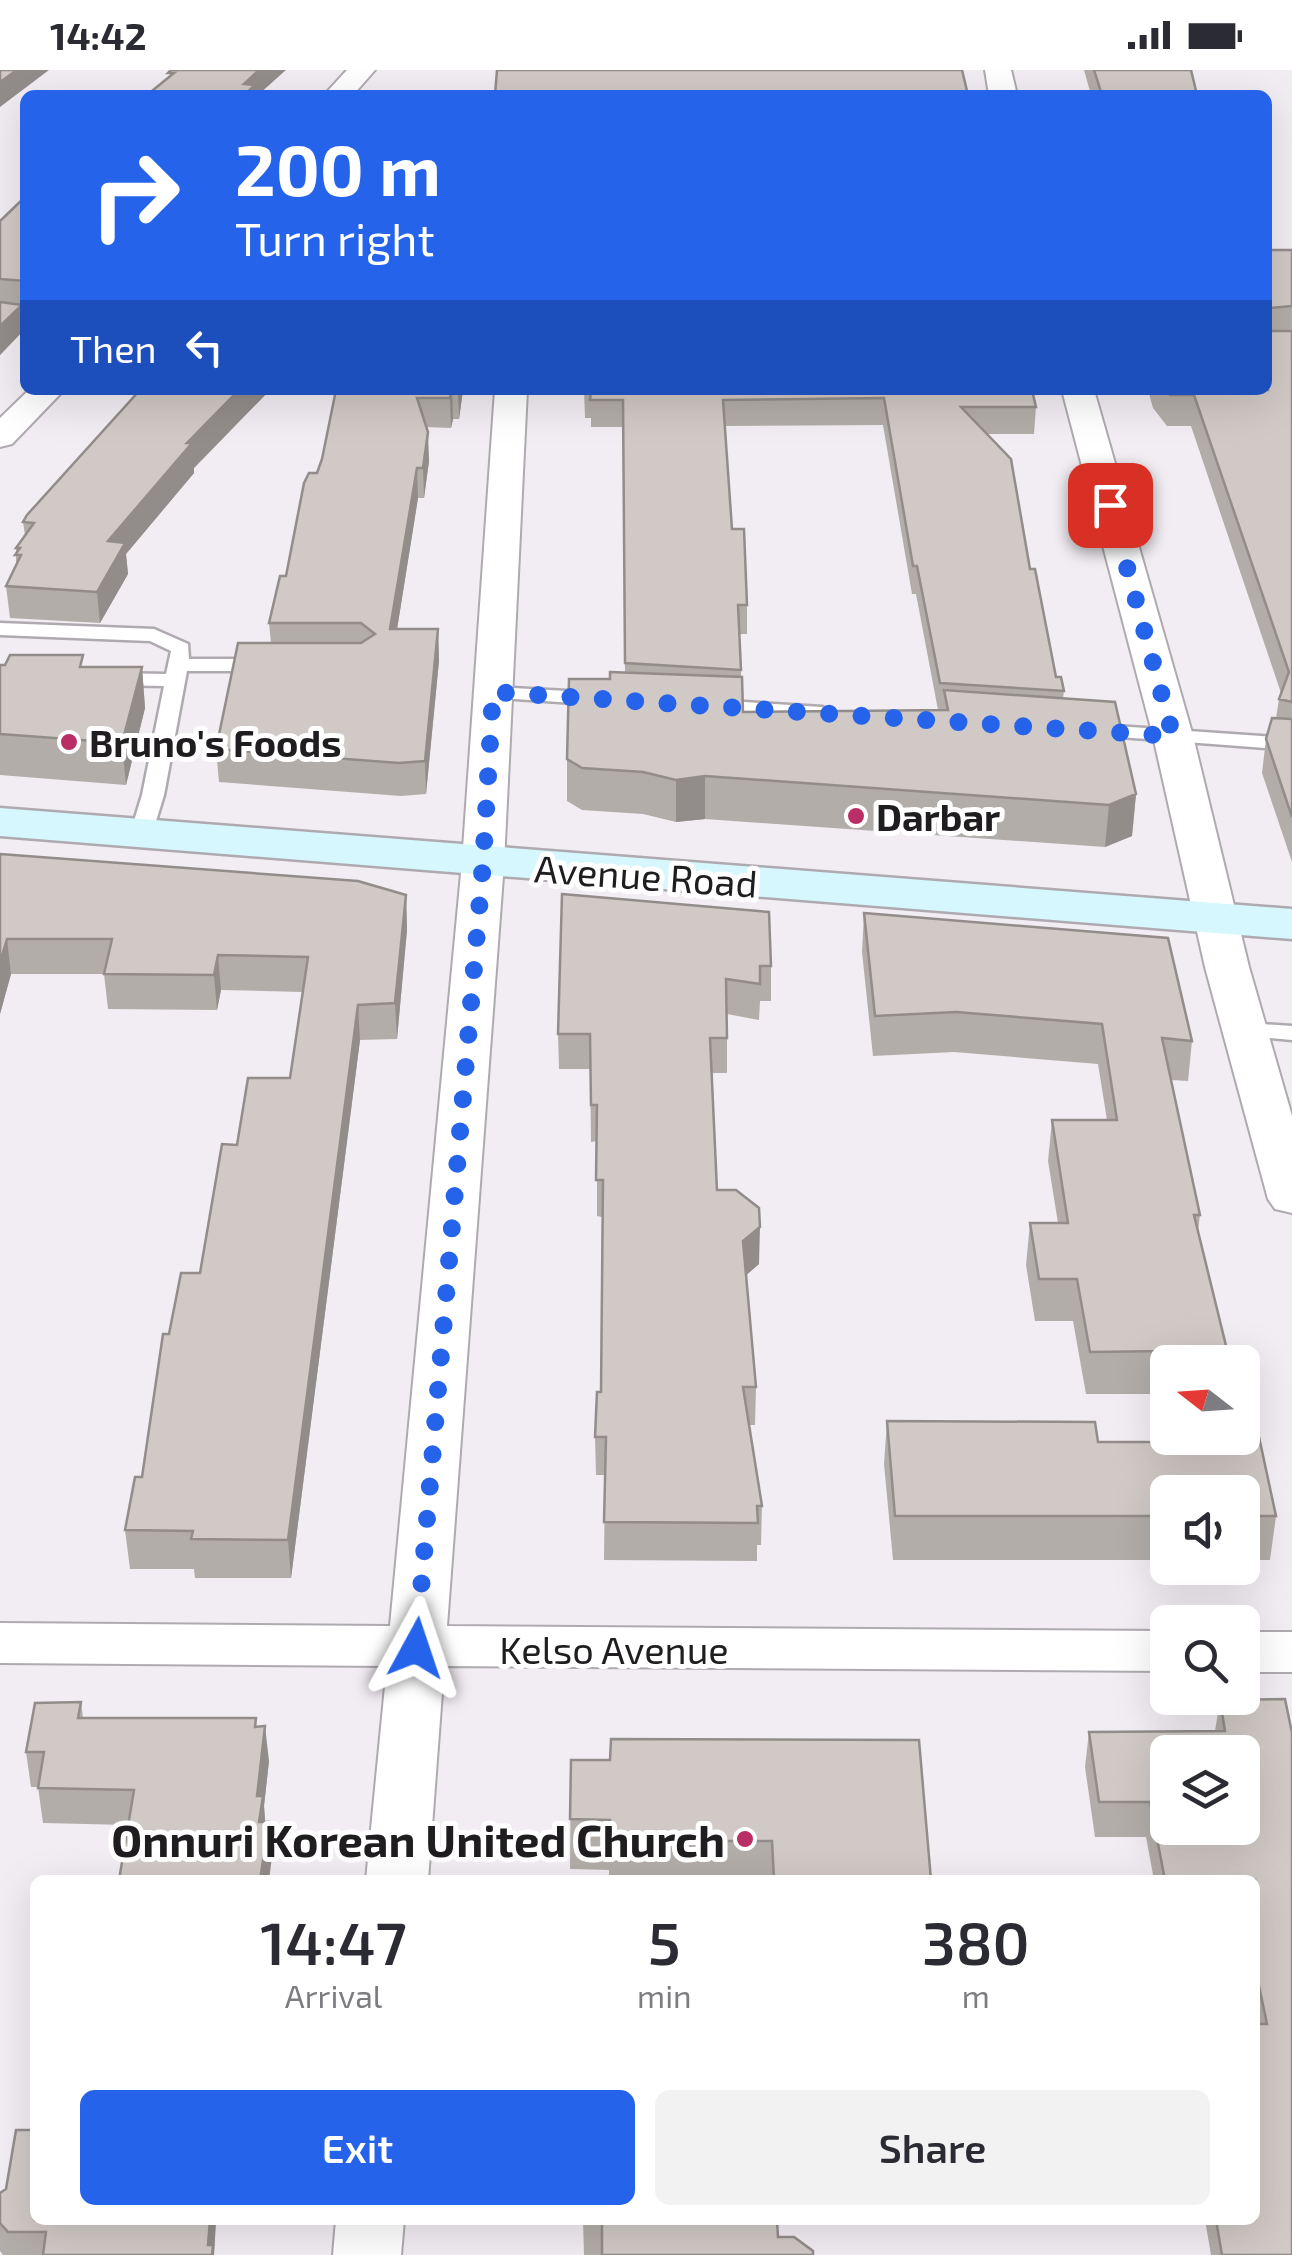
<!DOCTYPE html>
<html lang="en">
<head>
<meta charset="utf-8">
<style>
	:root { --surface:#fff; --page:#f2f2f3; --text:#2b2b33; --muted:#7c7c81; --accent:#2563eb }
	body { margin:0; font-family:"Exo 2",sans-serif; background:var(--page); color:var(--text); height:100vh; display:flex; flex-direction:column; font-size:38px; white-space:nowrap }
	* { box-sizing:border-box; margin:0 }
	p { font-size:32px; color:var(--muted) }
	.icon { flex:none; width:55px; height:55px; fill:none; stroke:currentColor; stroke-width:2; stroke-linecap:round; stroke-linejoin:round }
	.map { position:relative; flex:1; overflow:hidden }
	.details { position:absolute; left:30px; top:1805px; width:1230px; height:350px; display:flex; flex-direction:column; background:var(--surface); border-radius:15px; box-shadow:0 10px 40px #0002 }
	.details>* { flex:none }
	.banner { position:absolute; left:20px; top:20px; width:1252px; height:305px; border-radius:15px; box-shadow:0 10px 40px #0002; background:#2563eb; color:#fff; overflow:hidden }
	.needle { width:65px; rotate:287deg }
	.buttons { position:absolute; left:1150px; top:1275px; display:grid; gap:20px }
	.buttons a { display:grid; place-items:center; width:110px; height:110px; border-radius:15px; background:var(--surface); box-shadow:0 10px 40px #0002; font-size:50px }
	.pin { position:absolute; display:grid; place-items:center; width:85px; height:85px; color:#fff; margin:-42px; border-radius:20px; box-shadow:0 5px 15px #0006 }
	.me { position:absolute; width:110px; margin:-55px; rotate:5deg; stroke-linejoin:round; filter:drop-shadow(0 0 8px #0008) }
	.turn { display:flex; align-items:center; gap:35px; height:210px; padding:0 50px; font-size:45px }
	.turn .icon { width:130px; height:130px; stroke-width:2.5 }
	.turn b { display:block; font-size:70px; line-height:85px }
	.then { display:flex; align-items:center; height:95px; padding:0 50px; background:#0003; gap:20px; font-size:38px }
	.eta { display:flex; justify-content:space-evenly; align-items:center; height:170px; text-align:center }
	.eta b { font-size:60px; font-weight:600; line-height:70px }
	.primary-button { display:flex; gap:20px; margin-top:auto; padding:20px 50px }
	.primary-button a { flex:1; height:115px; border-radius:15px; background:var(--accent); color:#fff; font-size:40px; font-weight:600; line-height:115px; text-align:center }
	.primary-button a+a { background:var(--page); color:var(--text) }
	.status { display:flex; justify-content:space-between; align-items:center; height:70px; padding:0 50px; background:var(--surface); direction:ltr }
	.status svg { height:28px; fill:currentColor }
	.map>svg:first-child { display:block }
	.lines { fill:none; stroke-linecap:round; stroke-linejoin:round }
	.service-casing { stroke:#afaab0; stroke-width:5 }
	.minor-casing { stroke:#afaab0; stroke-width:4 }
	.secondary-casing { stroke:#afaab0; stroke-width:5 }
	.service { fill:#fff; fill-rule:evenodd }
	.minor { fill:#fff; fill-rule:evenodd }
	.secondary { fill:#d6f7fe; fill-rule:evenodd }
	.wall { fill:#b3ada9; fill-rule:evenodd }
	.shaded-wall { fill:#928d8a }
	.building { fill:#d0c9c5; stroke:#928d8a; stroke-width:2.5; fill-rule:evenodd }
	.route { stroke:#2563eb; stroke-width:18; stroke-dasharray:0 32.4 }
	.poi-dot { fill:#ba2e66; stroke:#fff; stroke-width:4 }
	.labels { text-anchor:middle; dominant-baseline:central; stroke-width:10; stroke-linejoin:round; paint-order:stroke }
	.poi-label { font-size:38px; font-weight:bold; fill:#1f1d1f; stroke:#fff; text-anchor:start }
	.street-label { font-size:38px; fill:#1f1d1f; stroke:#fff }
	.near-poi-label { font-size:45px; font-weight:bold; fill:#1f1d1f; stroke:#fff; text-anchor:end }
</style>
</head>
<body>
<div class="status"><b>14:42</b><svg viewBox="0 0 49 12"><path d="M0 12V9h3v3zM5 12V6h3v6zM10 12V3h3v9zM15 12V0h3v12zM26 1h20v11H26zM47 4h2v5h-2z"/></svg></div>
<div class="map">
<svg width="1292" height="2185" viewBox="0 0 1292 2185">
	<rect width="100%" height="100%" fill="#f2edf3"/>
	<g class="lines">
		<g class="service-casing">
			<path id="service" d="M 0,553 L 154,559 L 188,574 L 189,589 L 268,589 L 278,595 L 268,601 L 187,601 L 164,725 L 152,764 L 141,771 L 130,764 L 142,725 L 164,616 L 110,615 L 100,609 L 110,603 L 166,604 L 171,581 L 150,571 L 0,565 Z
				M 493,617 L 603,623 L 613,629 L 603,635 L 486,627 L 483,623 Z
				M 713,630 L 822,637 L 832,643 L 822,649 L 706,640 L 706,632 Z
				M 1087,654 L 1292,668 L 1292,680 L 1080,664 L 1080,656 Z
				M 1245,953 L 1292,956 L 1292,970 L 1237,965 L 1233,960 L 1237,955 Z"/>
		</g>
		<g class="minor-casing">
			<path id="minor" d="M 347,0 L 375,0 L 353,25 L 324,25 Z
				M 985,0 L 1011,0 L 1017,25 L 989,25 Z
				M 29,320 L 64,320 L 12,374 L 0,377 L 0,348 Z
				M 495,320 L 527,320 L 504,793 L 447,1556 L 1168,1561 L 1168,1601 L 444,1596 L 428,1810 L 366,1810 L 387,1596 L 0,1593 L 0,1553 L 390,1556 L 462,793 Z
				M 1062,320 L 1094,320 L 1193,666 L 1249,897 L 1292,1046 L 1292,1143 L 1275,1139 L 1268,1129 L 1205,897 L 1153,666 Z
				M 1242,1562 L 1292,1562 L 1292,1602 L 1242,1602 Z
				M 336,2150 L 404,2150 L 401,2185 L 333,2185 Z"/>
		</g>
		<g class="secondary-casing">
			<path id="secondary" d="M 0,738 L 1292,839 L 1292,869 L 0,766 Z"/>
		</g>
		<use href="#service" class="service"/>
		<use href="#minor" class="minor"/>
		<use href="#secondary" class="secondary"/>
	</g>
	<path class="wall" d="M 1084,0 L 1191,0 L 1197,25 L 1091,25 Z
		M 25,127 L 25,235 L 22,235 L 24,260 L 0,285 L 0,151 Z
		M 1268,180 L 1292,180 L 1292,792 L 1262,703 L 1266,669 L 1276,648 L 1279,629 L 1281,623 L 1191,356 L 1167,356 L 1153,338 L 1148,320 L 1268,320 Z
		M 140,320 L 463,320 L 459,349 L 453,349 L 451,358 L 426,357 L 429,391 L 424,428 L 418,428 L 397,559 L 438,559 L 439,591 L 426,724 L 401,726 L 219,712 L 216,679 L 271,573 L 269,553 L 286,506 L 322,389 L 336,320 L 268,322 L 194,398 L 194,403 L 126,484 L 128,504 L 100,553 L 10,548 L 6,516 L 16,495 L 16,478 L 25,465 L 23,452 Z
		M 584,320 L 1032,320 L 1036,337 L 1034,364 L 986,364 L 1030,499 L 1056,607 L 1064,621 L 1063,628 L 1136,724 L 1132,766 L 1105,777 L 705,749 L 676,752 L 643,744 L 582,740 L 567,731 L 567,689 L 610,609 L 625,603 L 623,357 L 591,357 L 591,348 L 585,348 ZM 883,355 L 912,524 L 916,524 L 938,640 L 743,642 L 739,564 L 747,564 L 747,535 L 732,459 L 725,356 Z
		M 0,595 L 142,597 L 145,638 L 126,715 L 0,705 Z
		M 0,784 L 406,825 L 407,860 L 397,969 L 360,970 L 291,1508 L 195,1508 L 194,1499 L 130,1499 L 125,1460 L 142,1407 L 169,1264 L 200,1203 L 237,1075 L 290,1008 L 302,922 L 221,920 L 217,940 L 108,939 L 104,904 L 11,904 L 0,944 Z
		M 769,842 L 771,896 L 771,931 L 760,931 L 759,950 L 727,944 L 727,1003 L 712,1003 L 717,1120 L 759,1194 L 746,1205 L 756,1317 L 755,1355 L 749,1355 L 762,1436 L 761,1475 L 757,1475 L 757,1491 L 604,1490 L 605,1405 L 596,1405 L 595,1367 L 601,1322 L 602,1147 L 597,1146 L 597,1071 L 591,1072 L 590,999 L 559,999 L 558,964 Z
		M 864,843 L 1192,971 L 1188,1011 L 1171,1010 L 1200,1145 L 1198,1161 L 1230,1292 L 1168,1292 L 1168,1354 L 1162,1324 L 1086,1324 L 1073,1251 L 1035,1251 L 1026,1195 L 1030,1153 L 1058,1153 L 1048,1091 L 1052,1050 L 1107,1050 L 1098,994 L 954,982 L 873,986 L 862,882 Z
		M 887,1351 L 1098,1372 L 1171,1372 L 1170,1368 L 1242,1368 L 1276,1446 L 1270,1490 L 1242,1490 L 1242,1422 L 1168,1422 L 1168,1490 L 893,1490 L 884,1394 Z
		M 1285,1629 L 1292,2185 L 1211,2185 L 1205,2150 L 1255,2150 L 1255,1810 L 1154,1810 L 1146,1767 L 1095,1767 L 1085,1697 L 1089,1662 L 1215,1661 L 1220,1630 Z
		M 81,1632 L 83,1648 L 257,1657 L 269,1691 L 264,1736 L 265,1752 L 269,1752 L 272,1787 L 128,1755 L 43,1753 L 38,1717 L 31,1717 L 26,1682 Z
		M 571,1690 L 931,1810 L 609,1810 L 609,1800 L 570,1799 Z
		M 6,2119 L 35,2150 L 216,2150 L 214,2185 L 3,2185 L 0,2181 L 0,2123 Z
		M 583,2150 L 777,2150 L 778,2167 L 813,2185 L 584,2185 Z"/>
	<path class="shaded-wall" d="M 17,0 L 49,0 L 0,37 L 0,12 Z
		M 259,0 L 286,0 L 258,25 L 244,25 L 244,14 Z
		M 22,235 L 24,260 L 0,285 L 0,256 Z
		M 239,320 L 268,320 L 268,322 L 194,398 L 194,403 L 126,484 L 128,504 L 100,553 L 97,522 L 108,471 L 187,373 Z
		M 452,320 L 453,349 L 451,358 L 450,328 Z
		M 458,320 L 463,320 L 459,349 Z
		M 428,362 L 429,391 L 424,428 L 423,398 Z
		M 417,398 L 418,428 L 392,591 L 390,559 Z
		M 438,559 L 439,591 L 426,724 L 425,691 Z
		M 142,597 L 145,638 L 126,715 L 122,673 Z
		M 705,706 L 705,749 L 676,752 L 676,710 Z
		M 1136,724 L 1132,766 L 1105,777 L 1109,735 Z
		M 406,825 L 407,860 L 397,969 L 395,933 Z
		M 7,869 L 11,904 L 0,944 L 0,893 Z
		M 218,885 L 221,920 L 217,940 L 214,905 Z
		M 358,935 L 360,970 L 291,1508 L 288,1470 Z
		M 760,1157 L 759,1194 L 743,1208 L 743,1171 Z
		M 265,1656 L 269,1691 L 264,1736 L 266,1761 L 262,1787 L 257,1726 Z
		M 269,1752 L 272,1787 L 269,1810 L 260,1810 Z
		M 210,2150 L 216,2150 L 214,2185 L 209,2185 L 208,2175 Z"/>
	<path class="building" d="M 0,0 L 17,0 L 0,12 Z
		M 171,0 L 259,0 L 244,14 L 255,15 L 244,25 L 147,25 L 174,3 L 168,3 Z
		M 497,0 L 962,0 L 968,25 L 495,25 Z
		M 1094,0 L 1191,0 L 1197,25 L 1102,25 Z
		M 25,127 L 25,211 L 0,209 L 0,151 Z
		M 1268,180 L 1292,180 L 1292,236 L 1269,238 L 1269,261 L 1292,261 L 1292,632 L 1279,629 L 1289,602 L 1194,325 L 1170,325 L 1166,320 L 1268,320 Z
		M 0,232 L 22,235 L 0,256 Z
		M 140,320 L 239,320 L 187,373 L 192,373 L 108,471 L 125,473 L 97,522 L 6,516 L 21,485 L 15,485 L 20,478 L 16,478 L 34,453 L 23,452 L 27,445 Z
		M 336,320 L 451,320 L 450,328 L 417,328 L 428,362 L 423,398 L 417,398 L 390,559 L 438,559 L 425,691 L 399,693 L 216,679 L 238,573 L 361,573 L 375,564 L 361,553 L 269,553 L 280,506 L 286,506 L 304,413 L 309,403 L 317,403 L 322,389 Z
		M 585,320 L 1032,320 L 1036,337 L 961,337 L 1011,389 L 1030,499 L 1035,499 L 1056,607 L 1061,607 L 1064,621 L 940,613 L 917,496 L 913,496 L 884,328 L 723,330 L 732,459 L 744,459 L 747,535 L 738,535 L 741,600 L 625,593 L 623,330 L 590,330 L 591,322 L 585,322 Z
		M 10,585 L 83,585 L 80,597 L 142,597 L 122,673 L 0,664 L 0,595 L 5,595 Z
		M 610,602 L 742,607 L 743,642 L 948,640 L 944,620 L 1115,632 L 1136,724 L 1109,735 L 705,706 L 676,710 L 643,702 L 582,698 L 567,689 L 569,609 L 610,609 Z
		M 1272,648 L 1292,649 L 1292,747 L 1266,669 Z
		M 0,784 L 358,811 L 406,825 L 395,933 L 358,935 L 288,1470 L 191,1469 L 193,1461 L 125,1460 L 135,1407 L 142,1407 L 163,1264 L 169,1264 L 181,1203 L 200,1203 L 222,1074 L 237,1075 L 248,1008 L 290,1008 L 308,887 L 218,885 L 214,905 L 104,904 L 112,869 L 7,869 L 0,893 Z
		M 562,824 L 769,842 L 771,896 L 760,896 L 760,914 L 726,909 L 727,968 L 710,968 L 717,1120 L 736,1120 L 759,1138 L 760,1157 L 743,1171 L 756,1317 L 743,1317 L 762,1436 L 757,1436 L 758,1453 L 604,1452 L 606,1367 L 595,1367 L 597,1322 L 601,1322 L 603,1110 L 596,1110 L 597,1035 L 591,1035 L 590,964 L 558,964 Z
		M 864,843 L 1168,868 L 1192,971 L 1162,968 L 1200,1145 L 1194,1145 L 1230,1292 L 1169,1292 L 1167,1281 L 1090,1282 L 1077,1209 L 1039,1209 L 1030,1153 L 1068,1153 L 1052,1050 L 1117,1050 L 1102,954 L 956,942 L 875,946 Z
		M 1242,1344 L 1245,1353 L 1256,1353 L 1276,1446 L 1242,1446 L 1242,1422 L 1168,1422 L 1168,1446 L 895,1446 L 887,1351 L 1095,1352 L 1098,1372 L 1184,1372 L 1183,1368 L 1242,1368 Z
		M 1285,1629 L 1292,1663 L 1292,2185 L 1222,2185 L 1216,2150 L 1255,2150 L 1255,1954 L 1267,1954 L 1255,1897 L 1255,1810 L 1165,1810 L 1150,1732 L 1099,1732 L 1089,1662 L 1225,1661 L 1220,1630 ZM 1168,1682 L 1242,1682 L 1242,1758 L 1168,1758 Z
		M 81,1632 L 78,1648 L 256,1648 L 255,1657 L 265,1656 L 257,1726 L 263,1726 L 259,1752 L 269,1752 L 260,1810 L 119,1810 L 134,1720 L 38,1718 L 44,1682 L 26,1682 L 35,1633 Z
		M 611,1669 L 919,1670 L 931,1810 L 774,1810 L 772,1771 L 609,1771 L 610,1750 L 570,1749 L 571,1690 L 610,1690 Z
		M 16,2060 L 35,2060 L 35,2150 L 210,2150 L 208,2175 L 213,2175 L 212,2185 L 43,2185 L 46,2162 L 8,2162 L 0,2153 L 0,2123 L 6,2119 Z
		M 583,2150 L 777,2150 L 778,2167 L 794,2167 L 813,2181 L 813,2185 L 602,2185 L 602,2151 Z"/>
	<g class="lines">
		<path class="route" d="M 416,1578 L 483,793 L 493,622 L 1173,666 L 1110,435"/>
	</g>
	<g class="poi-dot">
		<circle cx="69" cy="672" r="10"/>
		<circle cx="856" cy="746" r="10"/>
		<circle cx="745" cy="1769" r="10"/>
	</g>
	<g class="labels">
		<g class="poi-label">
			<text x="89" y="672">Bruno's Foods</text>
			<text x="876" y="746">Darbar</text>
		</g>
		<g class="street-label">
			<text transform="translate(646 805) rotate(4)">Avenue Road</text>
			<text x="614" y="1579">Kelso Avenue</text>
		</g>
		<g class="near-poi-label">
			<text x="725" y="1769">Onnuri Korean United Church</text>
		</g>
	</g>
</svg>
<div class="buttons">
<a><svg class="needle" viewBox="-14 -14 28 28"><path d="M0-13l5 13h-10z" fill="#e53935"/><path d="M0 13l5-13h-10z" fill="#7c7c81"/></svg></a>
<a><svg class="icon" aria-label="sound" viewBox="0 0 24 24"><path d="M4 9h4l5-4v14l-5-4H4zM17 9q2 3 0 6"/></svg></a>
<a><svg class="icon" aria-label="search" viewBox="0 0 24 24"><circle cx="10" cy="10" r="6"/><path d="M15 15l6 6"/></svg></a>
<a><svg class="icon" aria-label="layers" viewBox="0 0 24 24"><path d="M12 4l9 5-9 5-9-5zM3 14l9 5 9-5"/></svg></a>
</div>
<div class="pin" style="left:1110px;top:435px;background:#d93025"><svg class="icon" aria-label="arrive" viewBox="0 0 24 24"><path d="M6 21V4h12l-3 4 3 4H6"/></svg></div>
<svg class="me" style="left:416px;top:1578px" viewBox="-20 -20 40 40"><path d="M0-17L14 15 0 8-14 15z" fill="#2563eb" stroke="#fff" stroke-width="4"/></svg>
<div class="banner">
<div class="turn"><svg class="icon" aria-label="right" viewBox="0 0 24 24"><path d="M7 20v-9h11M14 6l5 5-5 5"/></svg><div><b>200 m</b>Turn right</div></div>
<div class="then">Then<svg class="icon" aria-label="left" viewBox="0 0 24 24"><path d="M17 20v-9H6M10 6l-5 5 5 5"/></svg></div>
</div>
<section class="details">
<div class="eta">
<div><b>14:47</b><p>Arrival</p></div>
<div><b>5</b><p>min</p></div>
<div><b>380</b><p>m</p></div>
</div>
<div class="primary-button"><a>Exit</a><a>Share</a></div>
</section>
</div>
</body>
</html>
